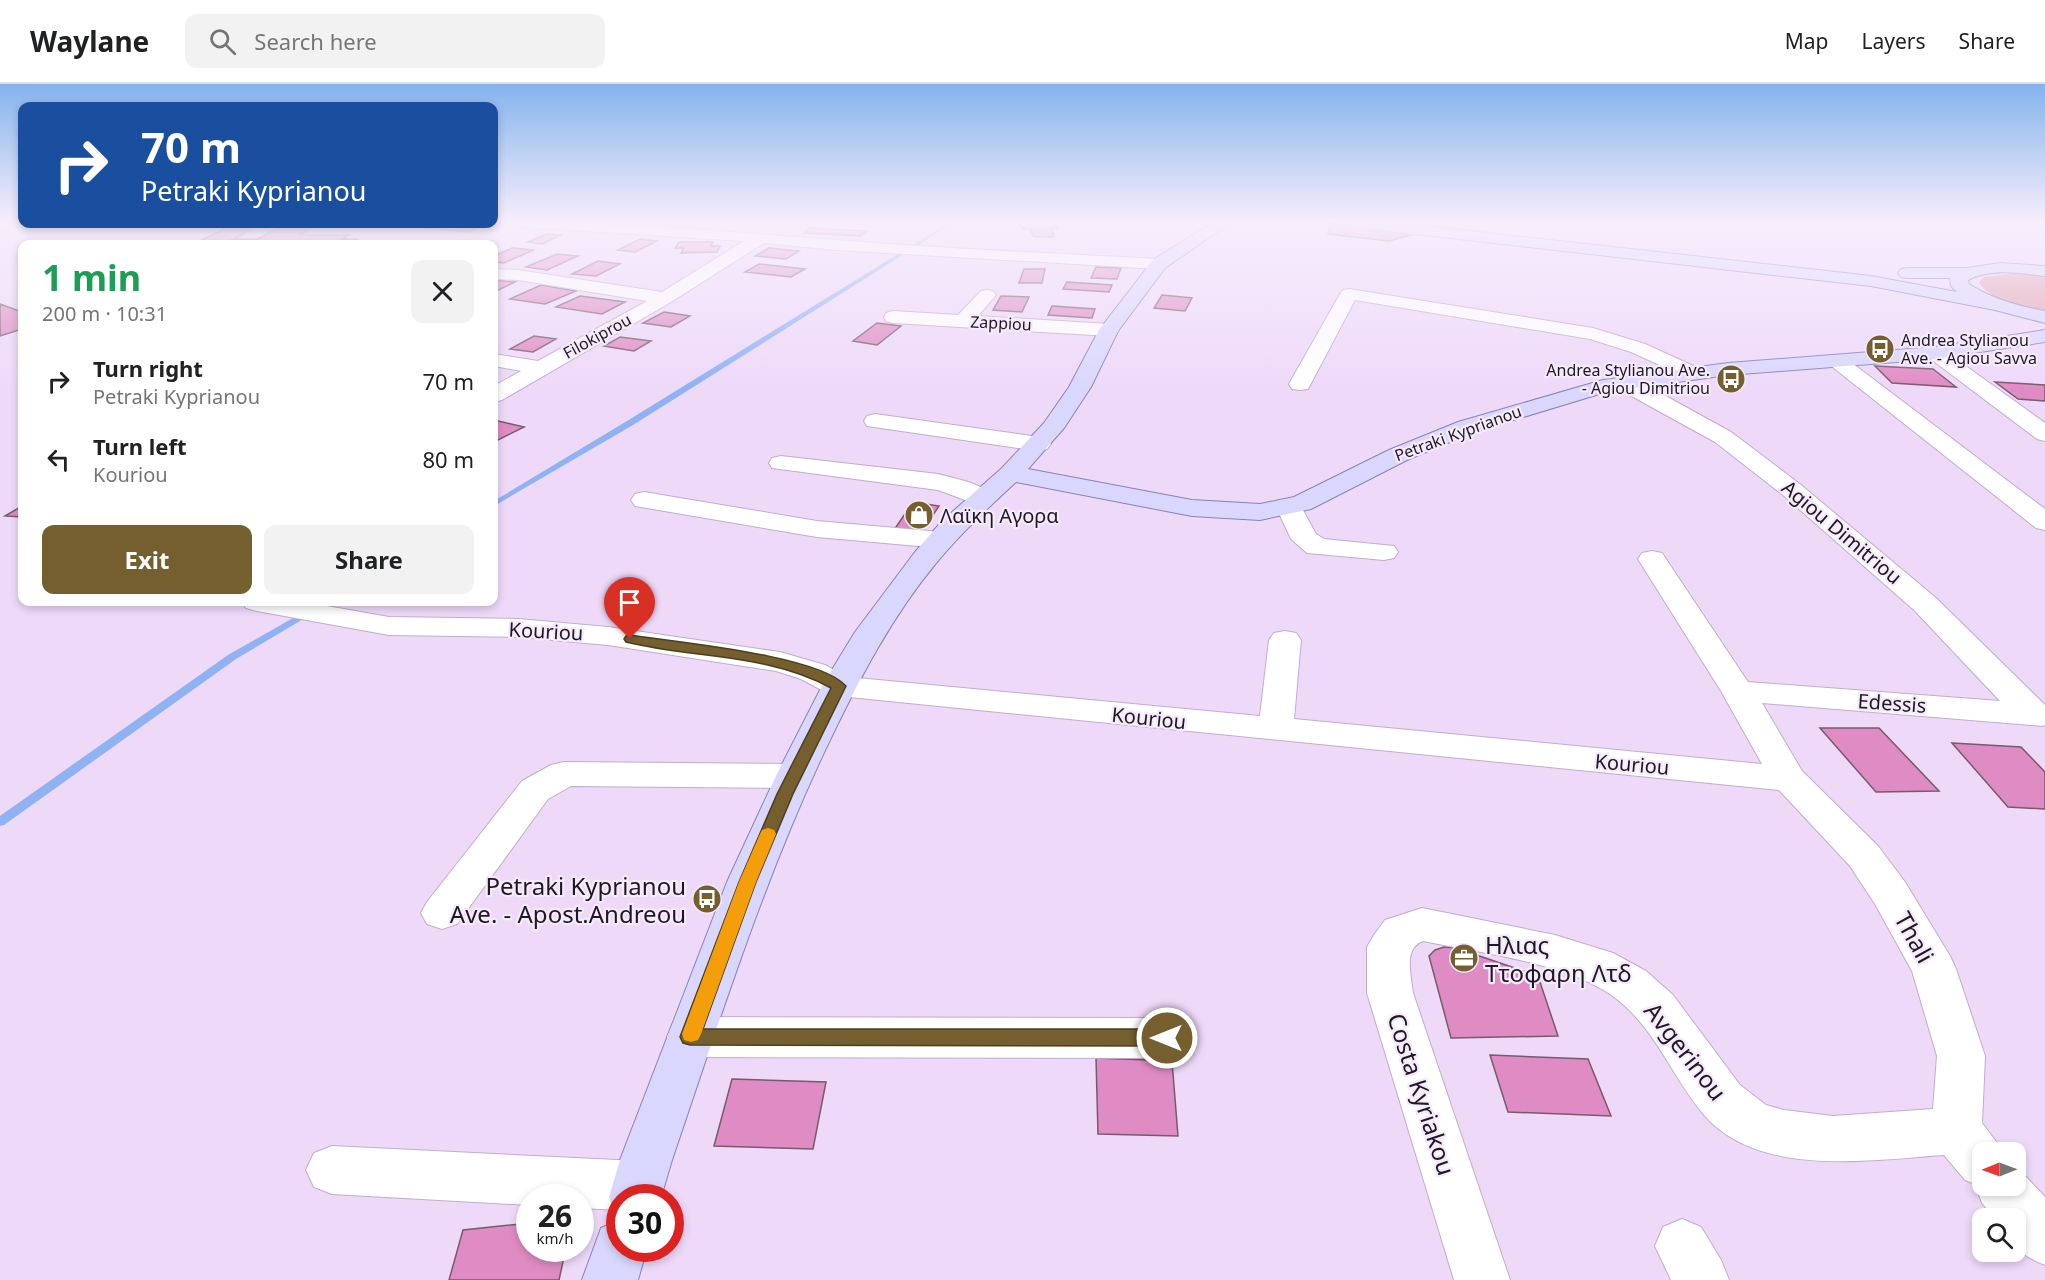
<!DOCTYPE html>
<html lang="en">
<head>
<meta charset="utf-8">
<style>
	:root { --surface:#fff; --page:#f2f2f2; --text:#202124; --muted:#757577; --line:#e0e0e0; --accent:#755f2f }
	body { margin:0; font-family:"Noto Sans",sans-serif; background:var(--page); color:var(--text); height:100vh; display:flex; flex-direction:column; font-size:22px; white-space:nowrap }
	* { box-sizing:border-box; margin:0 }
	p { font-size:20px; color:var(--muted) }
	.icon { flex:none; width:33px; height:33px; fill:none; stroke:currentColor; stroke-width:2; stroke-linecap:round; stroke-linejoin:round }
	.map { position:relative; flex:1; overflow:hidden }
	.side { position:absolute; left:18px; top:156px; width:480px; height:366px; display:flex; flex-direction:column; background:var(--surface); border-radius:12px; box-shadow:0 3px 9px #0003 }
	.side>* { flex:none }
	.banner { position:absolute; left:18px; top:18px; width:480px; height:126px; border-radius:12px; box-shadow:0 3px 9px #0003; background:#1a4fa0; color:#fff; overflow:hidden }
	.needle { width:39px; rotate:269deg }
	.tools { position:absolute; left:1972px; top:1058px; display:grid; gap:12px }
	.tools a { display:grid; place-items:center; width:54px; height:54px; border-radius:12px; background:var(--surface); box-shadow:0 3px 9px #0003; font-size:30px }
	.speed { position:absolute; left:516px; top:1100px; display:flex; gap:12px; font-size:30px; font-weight:700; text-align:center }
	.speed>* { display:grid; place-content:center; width:78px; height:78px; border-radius:50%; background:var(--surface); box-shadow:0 3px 9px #0003; line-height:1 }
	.speed small { font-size:15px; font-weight:400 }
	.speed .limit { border:9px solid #d22; background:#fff; color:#111 }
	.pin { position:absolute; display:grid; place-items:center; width:51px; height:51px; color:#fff; margin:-62px -26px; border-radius:50% 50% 50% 0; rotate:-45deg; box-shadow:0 0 6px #0007 }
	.pin .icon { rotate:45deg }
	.me { position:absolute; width:66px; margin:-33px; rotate:270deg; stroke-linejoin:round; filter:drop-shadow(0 0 4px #0008) }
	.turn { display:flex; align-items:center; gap:21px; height:126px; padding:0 24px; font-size:27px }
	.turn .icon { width:78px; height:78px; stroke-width:2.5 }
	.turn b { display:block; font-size:42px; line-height:51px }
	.round { display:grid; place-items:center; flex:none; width:63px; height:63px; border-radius:12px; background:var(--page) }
	.overview { display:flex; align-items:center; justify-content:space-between; height:102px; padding:0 24px }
	h1 { font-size:36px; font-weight:700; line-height:45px; color:#1e9e55 }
	.button { display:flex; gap:12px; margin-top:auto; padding:12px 24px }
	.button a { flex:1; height:69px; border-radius:12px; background:var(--accent); color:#fff; font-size:24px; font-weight:700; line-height:69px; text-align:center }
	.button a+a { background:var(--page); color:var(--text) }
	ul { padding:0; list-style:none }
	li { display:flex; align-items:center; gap:18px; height:78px; padding:0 24px }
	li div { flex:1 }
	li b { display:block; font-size:22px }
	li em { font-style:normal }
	header { display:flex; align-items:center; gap:36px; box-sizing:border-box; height:84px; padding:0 30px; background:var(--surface); border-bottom:2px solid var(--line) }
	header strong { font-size:28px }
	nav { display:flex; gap:33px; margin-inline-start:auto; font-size:21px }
	.search { width:420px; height:54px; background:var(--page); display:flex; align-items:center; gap:15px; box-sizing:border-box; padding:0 21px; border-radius:12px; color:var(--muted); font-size:22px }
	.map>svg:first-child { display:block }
	.green { fill:#e3a3af }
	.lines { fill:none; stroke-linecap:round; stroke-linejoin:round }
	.stream { fill:#8eb2f2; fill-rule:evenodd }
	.building { fill:#e08cc4; stroke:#775a6d; stroke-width:1.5 }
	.minor-casing { stroke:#c0adcb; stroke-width:2 }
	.major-casing { stroke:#8983b1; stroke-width:2 }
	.minor { fill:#fff; fill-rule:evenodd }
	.major { fill:#dad7fe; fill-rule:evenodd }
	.route { fill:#755f2f; stroke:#4c3e1f; stroke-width:1.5 }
	.slow { fill:#f59e0b }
	.labels { text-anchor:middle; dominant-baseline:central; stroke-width:4.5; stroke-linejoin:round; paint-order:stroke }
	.far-street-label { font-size:16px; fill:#201823; stroke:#f6eafd }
	.far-poi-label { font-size:16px; fill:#201823; stroke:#f6eafd; text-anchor:start }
	.poi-label { font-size:20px; fill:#201823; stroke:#f6eafd; text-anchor:start }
	.street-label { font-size:20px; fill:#201823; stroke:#f6eafd }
	.near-poi-label { font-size:24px; fill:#201823; stroke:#f6eafd; text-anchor:end }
	.near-street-label { font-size:24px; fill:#201823; stroke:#f6eafd }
</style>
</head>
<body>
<header>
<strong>Waylane</strong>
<div class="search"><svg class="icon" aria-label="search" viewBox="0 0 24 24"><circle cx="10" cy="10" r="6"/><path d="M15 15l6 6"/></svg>Search here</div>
<nav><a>Map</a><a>Layers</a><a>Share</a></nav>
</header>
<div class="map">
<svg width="2045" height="1196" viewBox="0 0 2045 1196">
	<rect width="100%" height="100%" fill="#eed9f9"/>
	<path class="green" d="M 2018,189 L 2045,191 L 2045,228 C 2024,223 1990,218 1979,198 L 1984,193 Z"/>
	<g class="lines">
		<path class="stream" d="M 950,138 L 955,138 L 633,341 L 494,422 L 494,417 L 627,337 Z
			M 321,518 L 332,518 L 236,575 L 4,741 L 0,742 L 0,732 L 228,571 Z"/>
	</g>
	<path class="building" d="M 1026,138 L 1054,138 L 1058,144 L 1052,144 L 1054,153 L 1037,153 L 1033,152 L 1030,145 L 1023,145 L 1019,139 Z
		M 1331,139 L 1418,149 L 1389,157 L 1328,150 Z
		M 426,140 L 469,140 L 485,141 L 468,148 L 416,143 Z
		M 278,144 L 312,144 L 299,151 L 349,151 L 342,155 L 358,155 L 350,160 L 248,160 L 256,156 L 230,156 L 222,160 L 194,160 L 224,145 L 252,145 L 234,155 L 258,155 Z
		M 809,144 L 867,147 L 861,152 L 804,149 Z
		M 547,150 L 561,151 L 542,160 L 528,158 Z
		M 640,155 L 657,157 L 635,168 L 618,166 Z
		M 679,158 L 713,158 L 711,162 L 720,162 L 717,168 L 681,169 L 684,164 L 675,164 Z
		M 512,164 L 534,166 L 504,179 L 494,178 L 494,172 Z
		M 769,164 L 799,167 L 786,175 L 755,172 Z
		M 557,170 L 578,172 L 547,186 L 526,183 Z
		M 598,177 L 620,180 L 596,192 L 572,190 Z
		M 759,180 L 805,185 L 791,193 L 745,188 Z
		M 1096,183 L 1121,184 L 1117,195 L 1091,194 Z
		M 1024,185 L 1045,185 L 1042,199 L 1019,199 Z
		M 494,196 L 515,198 L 494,208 Z
		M 1067,198 L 1112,201 L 1109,208 L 1063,205 Z
		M 541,201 L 576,207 L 545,220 L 510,215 Z
		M 1162,211 L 1192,214 L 1185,227 L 1154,224 Z
		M 580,212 L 625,218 L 602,230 L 556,223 Z
		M 1001,212 L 1029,213 L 1022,228 L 993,226 Z
		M 0,220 L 22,228 L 22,245 L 0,252 Z
		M 1052,222 L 1095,225 L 1092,234 L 1048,231 Z
		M 664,228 L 690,232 L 671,243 L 643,239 Z
		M 877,239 L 901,242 L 877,261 L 853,257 Z
		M 534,252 L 556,255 L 533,268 L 510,265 Z
		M 620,253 L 651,257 L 634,267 L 604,262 Z
		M 1875,282 L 1933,285 L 1956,303 L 1892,299 Z
		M 1995,298 L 2045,301 L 2045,317 L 2018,315 Z
		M 494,336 L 524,343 L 498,356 L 494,355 Z
		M 913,418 L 939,422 L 927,440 L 907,448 L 894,446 Z
		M 22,422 L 22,433 L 5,432 Z
		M 1820,644 L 1879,644 L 1939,707 L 1876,708 Z
		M 1952,659 L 2021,663 L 2045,688 L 2045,725 L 2008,723 Z
		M 1444,863 L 1456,864 L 1538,892 L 1558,952 L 1451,954 L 1429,872 L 1435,866 Z
		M 1490,971 L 1588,975 L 1611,1032 L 1508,1028 Z
		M 1096,974 L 1172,977 L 1178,1052 L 1098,1050 Z
		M 732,995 L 826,998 L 813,1065 L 714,1062 Z
		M 530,1139 L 530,1164 L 566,1164 L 559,1196 L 449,1196 L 463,1146 Z"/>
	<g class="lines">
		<g class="minor-casing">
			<path id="minor" d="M 0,138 L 20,138 L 17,141 L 0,147 Z
				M 515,138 C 623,138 729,148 837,156 C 944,165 1052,169 1159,175 L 1167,180 L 1159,185 L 836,166 L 764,159 L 671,218 L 502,316 L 494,318 L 494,302 L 521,287 L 494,282 L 494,270 L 538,277 L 647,217 L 518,196 L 494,195 L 494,185 L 518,186 L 662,208 L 744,157 L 522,143 L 517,141 Z
				M 1349,205 L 1593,244 L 1645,260 L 1700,285 L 1704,289 L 1700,293 L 1693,295 L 1686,293 L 1631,268 L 1590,255 L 1355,216 L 1308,305 L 1300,306 L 1292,305 L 1289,300 L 1340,210 L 1343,206 Z
				M 987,206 L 993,207 L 996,211 L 978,232 L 1109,240 L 1116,242 L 1119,246 L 1116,250 L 1109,252 L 893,239 L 886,237 L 884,233 L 886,229 L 893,227 L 958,231 L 981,207 Z
				M 1935,263 L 1942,265 L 2045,339 L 2045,357 L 2037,355 L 1928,273 L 1925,269 L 1928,265 Z
				M 1837,271 L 1844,273 L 2045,425 L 2045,446 L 2036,444 L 1830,281 L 1827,277 L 1830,273 Z
				M 1625,293 L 1633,294 L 1731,348 L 1801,401 L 1936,514 L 2045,621 L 2045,641 L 2043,642 L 1762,619 L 1802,687 L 1878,762 L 1905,798 L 1950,872 L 1956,885 L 1985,972 L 1982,1039 L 2004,1068 L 1983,1068 L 1983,1101 L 2016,1101 L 2016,1082 L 2045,1113 L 2045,1181 C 2016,1169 2016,1164 2016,1134 L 1995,1134 L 1982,1119 L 1975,1100 L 1965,1096 L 1944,1071 C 1871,1076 1760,1094 1705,1032 C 1672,994 1656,944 1614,913 C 1569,879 1480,869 1423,857 C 1403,864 1411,891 1413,909 L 1510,1196 L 1454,1196 L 1367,909 L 1367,863 L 1374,851 L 1385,836 L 1422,824 L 1555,851 L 1613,869 L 1646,887 L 1673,911 L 1740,1001 L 1766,1021 L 1784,1026 L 1833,1032 L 1933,1025 L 1937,972 L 1912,887 L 1875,820 L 1850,782 L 1779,706 L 839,612 L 827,609 L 801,595 L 776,587 L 608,561 L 519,553 L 389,551 L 257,527 L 246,524 L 242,518 L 304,518 L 389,533 L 519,535 L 608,543 L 780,568 L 825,581 L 847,593 L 1260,632 L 1269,556 L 1274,549 L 1285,547 L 1296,549 L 1301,556 L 1294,635 L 1762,680 L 1721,607 L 1638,475 L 1642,469 L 1652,467 L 1662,469 L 1748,598 L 2000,617 L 1914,526 L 1783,411 L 1715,358 L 1617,304 L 1614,299 L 1617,294 Z
				M 875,330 L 1039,353 L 1047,355 L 1051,360 L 1047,365 L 1039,367 L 867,342 L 864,337 L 867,332 Z
				M 781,372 L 938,390 C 955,395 984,399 995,414 L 991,419 L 982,422 L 973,419 L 938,406 L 772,384 L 769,379 L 772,374 Z
				M 644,408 L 817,437 L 941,448 L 951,450 L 955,456 L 951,462 L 941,464 L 817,453 L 635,422 L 631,416 L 635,410 Z
				M 1289,415 L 1298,417 L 1316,450 L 1324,455 L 1394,462 L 1398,468 L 1394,474 L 1384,476 L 1307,469 L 1291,455 L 1276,423 L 1280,417 Z
				M 564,678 L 794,680 L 807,683 L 812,692 L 807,701 L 794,704 L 571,702 L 548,715 L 457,840 L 442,845 L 427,840 L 421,829 L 427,818 L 522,697 L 551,681 Z
				M 690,933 L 1167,934 L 1184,940 L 1190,954 L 1184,968 L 1167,974 L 690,973 L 673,967 L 667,953 L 673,939 Z
				M 332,1062 L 638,1077 L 657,1084 L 664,1102 L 659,1113 L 620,1113 L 620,1126 L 580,1124 L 580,1113 L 530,1113 L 530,1121 L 332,1110 L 314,1103 L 306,1086 L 314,1069 Z
				M 1682,1135 L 1701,1143 L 1721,1176 L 1729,1196 L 1671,1196 L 1655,1162 L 1663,1143 Z"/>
		</g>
		<g class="major-casing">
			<path id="major" d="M 1214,138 L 1232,138 L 1165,184 L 1118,247 L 1091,303 L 1064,344 L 1028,385 L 1192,416 L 1260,420 L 1294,413 L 1389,366 L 1458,338 L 1603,296 L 1728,279 L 1935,263 L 2045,246 L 2045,258 L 1935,275 L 1728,291 L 1606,308 L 1474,348 L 1407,376 L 1311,425 L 1260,436 L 1192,432 L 1016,398 C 989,423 961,449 937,478 C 892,532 860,594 830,656 C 765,791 720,935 672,1076 L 661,1113 L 620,1113 L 620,1132 L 616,1131 L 609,1113 L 620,1076 L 727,798 L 776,692 L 822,602 L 855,548 L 915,468 L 942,437 L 1002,384 L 1044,339 L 1069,303 L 1099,246 L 1153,176 Z
				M 1345,138 L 1390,138 L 1871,192 L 1957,208 L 1951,202 L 1950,194 L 1907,194 L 1901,193 L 1898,189 L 1901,185 L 1907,184 L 1968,184 L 2000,179 L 2045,182 L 2045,192 C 2020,189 1991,184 1968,196 L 1969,200 C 1992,215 2018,222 2045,227 L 2045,239 L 1995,226 L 1871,202 L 1353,143 Z
				M 620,1136 L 620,1164 L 647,1164 L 638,1196 L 582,1196 L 601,1144 Z"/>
		</g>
		<use href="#minor" class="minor"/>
		<use href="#major" class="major"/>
	</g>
	<linearGradient id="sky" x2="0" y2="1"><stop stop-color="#84b3ec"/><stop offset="0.45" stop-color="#f7eefc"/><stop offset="1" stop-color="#f7eefc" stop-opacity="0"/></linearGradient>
	<rect width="2045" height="305" fill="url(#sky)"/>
	<path class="route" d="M 630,551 C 675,558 819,571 846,602 L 793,710 L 756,798 L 703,945 L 1167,945 L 1174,948 L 1177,954 L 1174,959 L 1167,962 L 690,961 L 683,959 L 680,953 L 739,798 L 777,710 L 831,604 C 766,569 695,575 626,558 L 624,555 L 626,552 Z"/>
	<path class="slow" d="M 768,744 L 774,746 L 776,750 L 756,798 L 701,950 L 698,956 L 691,958 L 684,956 L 682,950 L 739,798 L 760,750 L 762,746 Z"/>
	<defs>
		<g id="bus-disc" transform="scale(1.5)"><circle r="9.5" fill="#755f2f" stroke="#f6eafd"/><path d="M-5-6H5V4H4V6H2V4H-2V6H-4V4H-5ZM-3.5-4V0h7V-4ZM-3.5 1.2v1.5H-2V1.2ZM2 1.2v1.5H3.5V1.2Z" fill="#fff"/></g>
		<g id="shop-disc" transform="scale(1.5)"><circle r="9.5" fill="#755f2f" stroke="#f6eafd"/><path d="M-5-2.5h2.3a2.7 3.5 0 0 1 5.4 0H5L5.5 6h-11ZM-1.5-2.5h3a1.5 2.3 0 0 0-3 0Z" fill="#fff"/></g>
		<g id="office-disc" transform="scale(1.5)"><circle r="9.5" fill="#755f2f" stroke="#f6eafd"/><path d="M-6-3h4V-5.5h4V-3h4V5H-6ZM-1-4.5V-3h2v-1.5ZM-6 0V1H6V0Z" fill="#fff"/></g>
	</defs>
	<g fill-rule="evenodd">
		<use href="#bus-disc" x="1880" y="265"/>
		<use href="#bus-disc" x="1731" y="295"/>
		<use href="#shop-disc" x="919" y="431"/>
		<use href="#bus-disc" x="707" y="815"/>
		<use href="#office-disc" x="1464" y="874"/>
	</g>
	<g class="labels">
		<g class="far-street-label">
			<text transform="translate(1001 239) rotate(3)">Zappiou</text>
			<text transform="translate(597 252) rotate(-29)">Filokiprou</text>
			<text transform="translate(1458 349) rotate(-20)">Petraki Kyprianou</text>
		</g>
		<g class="far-poi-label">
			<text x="1901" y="256">Andrea Stylianou<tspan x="1901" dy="18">Ave. - Agiou Savva</tspan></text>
			<text x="1710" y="286" text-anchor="end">Andrea Stylianou Ave.<tspan x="1710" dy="18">- Agiou Dimitriou</tspan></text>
		</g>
		<g class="poi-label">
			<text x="940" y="431">Λαϊκη Αγορα</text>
		</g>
		<g class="street-label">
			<text transform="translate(1842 448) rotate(40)">Agiou Dimitriou</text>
			<text transform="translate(546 547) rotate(3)">Kouriou</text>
			<text transform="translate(1892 619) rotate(4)">Edessis</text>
			<text transform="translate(1149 634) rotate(6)">Kouriou</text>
			<text transform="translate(1632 680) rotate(5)">Kouriou</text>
		</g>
		<g class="near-poi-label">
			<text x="686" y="801">Petraki Kyprianou<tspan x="686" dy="28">Ave. - Apost.Andreou</tspan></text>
			<text x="1485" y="860" text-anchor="start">Ηλιας<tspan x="1485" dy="28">Ττοφαρη Λτδ</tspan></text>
		</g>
		<g class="near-street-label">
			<text transform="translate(1915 853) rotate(61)">Thali</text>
			<text transform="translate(1686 967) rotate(52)">Avgerinou</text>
			<text transform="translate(1422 1010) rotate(72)">Costa Kyriakou</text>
		</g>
	</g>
</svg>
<div class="tools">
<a><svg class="needle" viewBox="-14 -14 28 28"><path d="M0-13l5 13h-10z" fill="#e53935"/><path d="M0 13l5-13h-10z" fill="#757577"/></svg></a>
<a><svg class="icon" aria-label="search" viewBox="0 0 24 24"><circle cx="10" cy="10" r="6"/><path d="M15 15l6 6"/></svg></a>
</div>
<div class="speed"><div>26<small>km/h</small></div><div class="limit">30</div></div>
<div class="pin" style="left:630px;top:555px;background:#d93025"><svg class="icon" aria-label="arrive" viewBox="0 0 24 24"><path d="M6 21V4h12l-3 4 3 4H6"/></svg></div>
<svg class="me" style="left:1167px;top:954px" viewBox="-20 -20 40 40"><circle r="17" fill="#755f2f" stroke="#fff" stroke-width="3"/><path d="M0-11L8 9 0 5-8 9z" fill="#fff"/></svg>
<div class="banner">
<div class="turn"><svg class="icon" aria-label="right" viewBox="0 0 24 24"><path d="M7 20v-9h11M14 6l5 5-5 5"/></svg><div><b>70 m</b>Petraki Kyprianou</div></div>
</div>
<section class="side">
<div class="overview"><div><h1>1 min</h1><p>200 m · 10:31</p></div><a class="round"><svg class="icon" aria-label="close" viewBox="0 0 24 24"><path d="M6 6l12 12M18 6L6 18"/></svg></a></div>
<ul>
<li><svg class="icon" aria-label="right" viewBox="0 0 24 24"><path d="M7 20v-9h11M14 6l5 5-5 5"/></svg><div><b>Turn right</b><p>Petraki Kyprianou</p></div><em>70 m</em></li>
<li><svg class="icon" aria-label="left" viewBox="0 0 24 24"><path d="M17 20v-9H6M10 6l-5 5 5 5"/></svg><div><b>Turn left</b><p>Kouriou</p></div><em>80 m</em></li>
</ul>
<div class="button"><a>Exit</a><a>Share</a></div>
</section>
</div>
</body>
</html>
